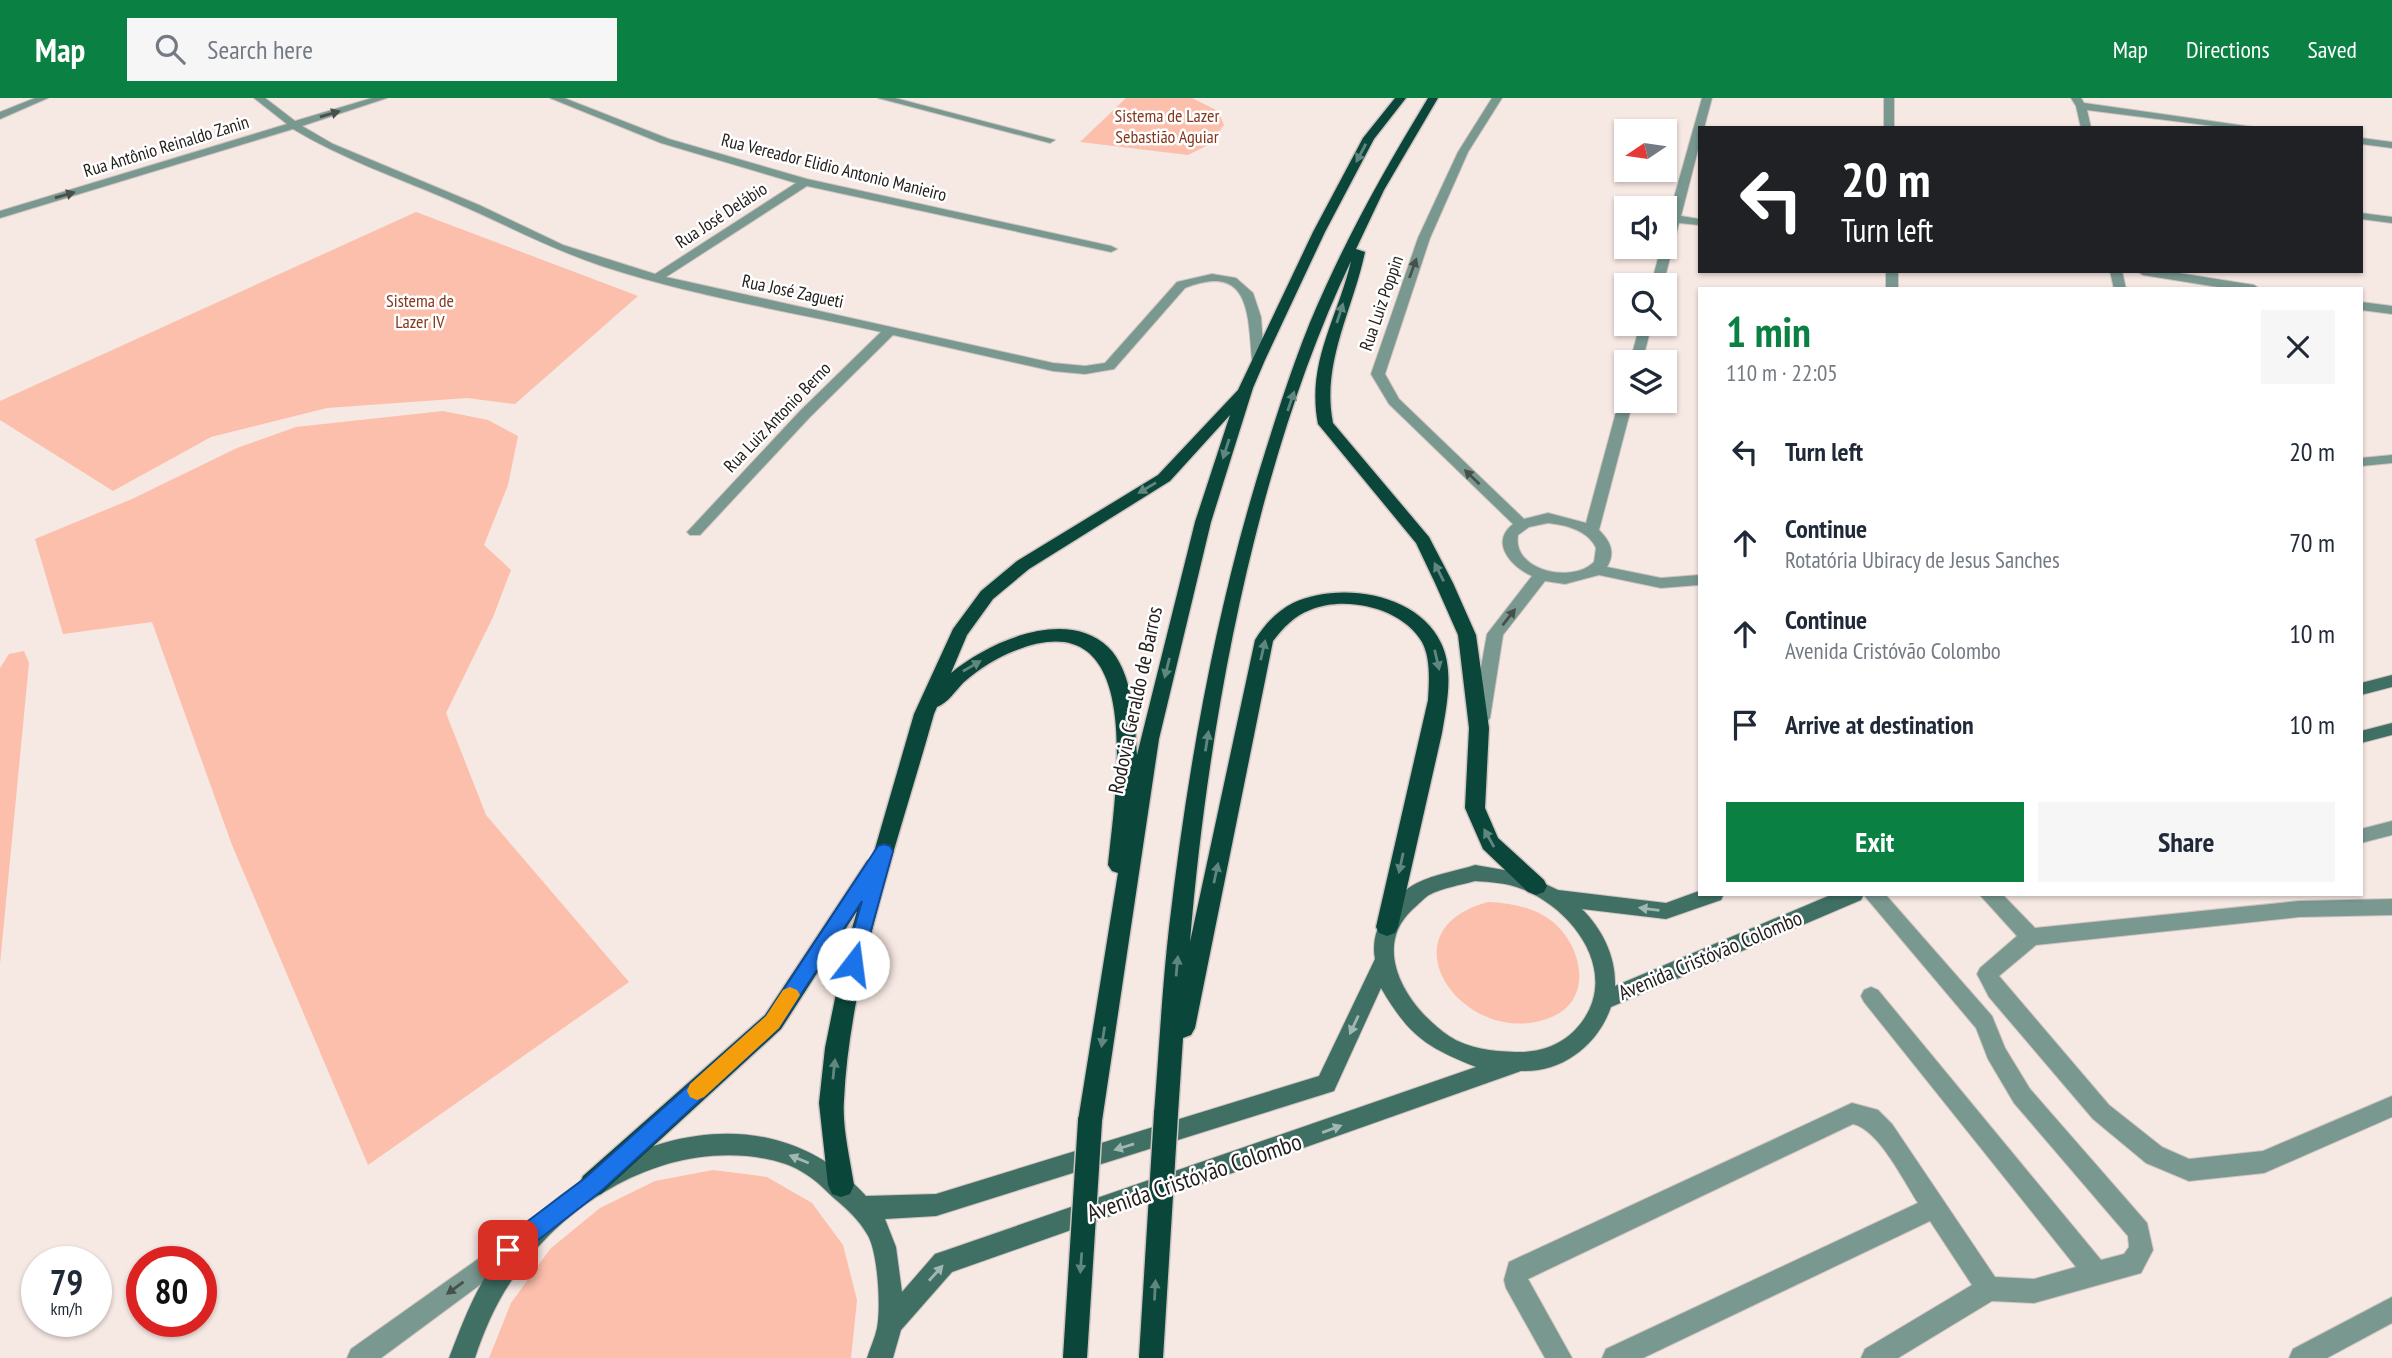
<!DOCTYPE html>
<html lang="en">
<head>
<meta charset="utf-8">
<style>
	:root { --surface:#fff; --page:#f6f6f7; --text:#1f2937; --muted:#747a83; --accent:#0b8043 }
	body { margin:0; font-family:"PT Sans Narrow",sans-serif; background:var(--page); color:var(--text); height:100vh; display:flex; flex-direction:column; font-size:26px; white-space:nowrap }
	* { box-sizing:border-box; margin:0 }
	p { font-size:23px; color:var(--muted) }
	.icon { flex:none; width:38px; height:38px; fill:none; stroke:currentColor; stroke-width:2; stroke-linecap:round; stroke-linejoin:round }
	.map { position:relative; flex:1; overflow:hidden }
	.details { position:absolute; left:1698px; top:189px; width:665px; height:609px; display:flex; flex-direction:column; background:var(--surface); border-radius:0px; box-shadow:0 2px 5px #0004 }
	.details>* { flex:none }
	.guide { position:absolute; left:1698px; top:28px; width:665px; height:147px; border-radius:0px; box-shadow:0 2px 5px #0004; background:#202124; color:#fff; overflow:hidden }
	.needle { width:46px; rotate:257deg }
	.controls { position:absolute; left:1614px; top:21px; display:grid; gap:14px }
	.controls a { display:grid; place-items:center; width:63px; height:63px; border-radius:0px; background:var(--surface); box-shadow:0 2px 5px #0004; font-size:35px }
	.speed { position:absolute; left:21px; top:1148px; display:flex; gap:14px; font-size:35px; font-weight:700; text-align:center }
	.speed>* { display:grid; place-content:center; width:91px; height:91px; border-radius:50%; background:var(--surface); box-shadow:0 2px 5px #0004; line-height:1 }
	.speed small { font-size:18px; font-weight:400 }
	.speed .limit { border:10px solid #d22; background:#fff; color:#111 }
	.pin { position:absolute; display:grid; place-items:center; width:60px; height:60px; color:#fff; margin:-30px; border-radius:14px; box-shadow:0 4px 10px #0006 }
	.me { position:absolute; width:77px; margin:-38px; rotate:15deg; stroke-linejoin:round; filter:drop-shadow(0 0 5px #0008) }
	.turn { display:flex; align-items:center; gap:24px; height:147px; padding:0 28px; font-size:32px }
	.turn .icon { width:91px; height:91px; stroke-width:2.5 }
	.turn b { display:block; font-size:49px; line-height:60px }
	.round { display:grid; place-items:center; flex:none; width:74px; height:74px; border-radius:0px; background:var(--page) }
	.overview { display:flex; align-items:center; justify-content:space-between; height:119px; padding:0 28px }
	h1 { font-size:42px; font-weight:800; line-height:52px; color:var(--accent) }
	.cta { display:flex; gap:14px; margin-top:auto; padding:14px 28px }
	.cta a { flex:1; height:80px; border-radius:0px; background:var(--accent); color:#fff; font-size:28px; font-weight:800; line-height:80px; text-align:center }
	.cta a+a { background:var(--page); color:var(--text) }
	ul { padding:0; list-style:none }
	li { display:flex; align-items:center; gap:21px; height:91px; padding:0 28px }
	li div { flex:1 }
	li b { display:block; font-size:26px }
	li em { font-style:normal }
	header { display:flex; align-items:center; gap:42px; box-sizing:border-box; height:98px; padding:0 35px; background:var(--accent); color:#fff }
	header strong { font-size:33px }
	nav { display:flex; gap:38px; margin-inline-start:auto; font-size:24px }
	.search { width:490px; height:63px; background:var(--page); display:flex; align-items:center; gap:18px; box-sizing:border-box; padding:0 24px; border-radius:0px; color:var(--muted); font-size:26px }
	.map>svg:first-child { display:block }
	.green { fill:#fcbfab }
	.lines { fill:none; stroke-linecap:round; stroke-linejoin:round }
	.service-casing { stroke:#d0c4c0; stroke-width:2 }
	.minor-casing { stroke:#d0c4c0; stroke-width:2 }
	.tertiary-casing { stroke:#d0c4c0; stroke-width:2 }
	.secondary-casing { stroke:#d0c4c0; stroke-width:2 }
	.trunk-casing { stroke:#d0c4c0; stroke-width:3 }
	.service { fill:#79988f; fill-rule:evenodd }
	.minor { fill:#79988f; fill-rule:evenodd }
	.tertiary { fill:#79988f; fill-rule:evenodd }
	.secondary { fill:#407064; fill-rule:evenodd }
	.trunk { fill:#0b463a; fill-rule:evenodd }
	.trunk-bridge-casing { stroke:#d0c4c0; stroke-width:27; stroke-linecap:butt }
	.trunk-bridge { stroke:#0b463a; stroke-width:24 }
	.oneway { fill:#47504b }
	.oneway2 { fill:#60877f }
	.oneway3 { fill:#a0b8b2 }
	.route { fill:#1a73e8; stroke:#114b97; stroke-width:2 }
	.slow { fill:#f59e0b }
	.labels { text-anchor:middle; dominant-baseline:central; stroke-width:5; stroke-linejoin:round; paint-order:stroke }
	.far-park-label { font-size:18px; fill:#84371c; stroke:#fff }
	.far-street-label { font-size:18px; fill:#25201e; stroke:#fff }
	.street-label { font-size:21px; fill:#25201e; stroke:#fff }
	.near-street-label { font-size:24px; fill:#25201e; stroke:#fff }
</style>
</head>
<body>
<header>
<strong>Map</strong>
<div class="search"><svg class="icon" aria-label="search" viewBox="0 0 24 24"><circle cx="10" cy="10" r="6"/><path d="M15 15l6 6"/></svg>Search here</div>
<nav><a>Map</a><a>Directions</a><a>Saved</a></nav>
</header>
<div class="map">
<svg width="2392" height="1260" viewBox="0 0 2392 1260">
	<rect width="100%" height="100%" fill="#f6e8e3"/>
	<path class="green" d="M 1126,0 L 1192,0 L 1218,13 L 1224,27 L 1210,46 L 1188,57 L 1080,44 Z
		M 416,114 L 638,198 L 515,306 L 467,300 L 327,310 L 211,339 L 113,393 L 0,322 L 0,303 Z
		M 443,313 L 488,322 L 518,338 L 508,387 L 484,447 L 511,472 L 493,519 L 446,615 L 486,717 L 629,884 L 368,1067 L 232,747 L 152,524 L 63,536 L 35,441 L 132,401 L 237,350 L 296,329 Z
		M 24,553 L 29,565 L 0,866 L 0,570 L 9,556 Z
		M 1488,804 C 1511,805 1534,809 1553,824 C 1581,847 1594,899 1554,918 C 1468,957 1377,834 1488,804 Z
		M 713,1072 L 767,1079 L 812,1105 L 843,1147 L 857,1202 L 851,1260 L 489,1260 L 511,1205 L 550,1151 L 600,1110 L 655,1083 Z"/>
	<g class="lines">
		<g class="service-casing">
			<path id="service" d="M 2392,723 L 2392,737 L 2361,745 L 2361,731 Z
				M 1863,796 L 1885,796 L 1992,918 L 2005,950 L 2030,991 L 2147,1125 L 2153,1152 L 2141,1175 L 2034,1205 L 1992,1203 L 1898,1260 L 1861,1260 L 1865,1251 L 1972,1187 L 1930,1123 L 1643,1260 L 1602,1260 L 1606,1251 L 1918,1105 C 1903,1082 1879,1032 1853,1026 L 1528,1181 L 1572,1260 L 1545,1260 L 1506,1190 L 1504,1182 L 1509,1164 L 1852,1005 L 1878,1012 L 1892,1026 L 1995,1179 L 2034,1181 L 2076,1169 L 1864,904 L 1861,898 L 1864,892 L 1871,889 L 1878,892 L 2101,1162 L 2124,1156 L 2129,1149 L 2128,1138 L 2014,1005 L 1988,961 L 1976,930 Z
				M 1979,796 L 2002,796 L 2035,830 L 2299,803 L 2392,801 L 2392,817 L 2299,819 L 2036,847 L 1999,878 L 2109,1007 L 2162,1049 L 2189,1061 L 2263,1053 L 2392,998 L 2392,1019 L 2264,1075 L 2189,1083 L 2146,1065 L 2093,1021 L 1989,899 L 1977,876 L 1980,870 L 2017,838 Z
				M 2392,1199 L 2392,1225 L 2327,1260 L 2289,1260 L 2293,1251 Z"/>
		</g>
		<g class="minor-casing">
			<path id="minor" d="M 35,0 L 48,0 L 0,21 L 0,14 Z
				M 254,0 L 265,0 L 295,23 L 372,0 L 387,0 L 302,28 L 333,46 L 479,107 L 563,147 L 655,176 L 796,85 L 661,45 L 550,0 L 564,0 L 669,41 L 807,81 L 1111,148 L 1117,151 L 1111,154 L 807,88 L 666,179 L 1053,265 L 1085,268 L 1105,265 L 1177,184 L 1212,176 L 1236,180 L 1253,195 L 1261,219 L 1264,262 L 1258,266 L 1252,262 C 1248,216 1250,164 1185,190 L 1114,271 L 1085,276 L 1053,273 L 893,237 L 810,319 L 700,437 L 690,437 L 687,434 L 690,431 L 800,313 L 881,234 C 788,213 693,198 602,168 C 548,150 499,123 447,101 C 395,79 341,60 293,31 L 0,120 L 0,113 L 287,26 Z
				M 878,0 L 895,0 L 1055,42 L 1050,45 Z
				M 1492,0 L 1502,0 L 1468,54 L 1430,140 L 1385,276 L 1399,301 L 1524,421 L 1548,415 L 1586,425 L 1619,303 L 1626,299 L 1626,303 L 1633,303 L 1599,432 C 1610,443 1616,454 1607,469 L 1661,480 L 1699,477 L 1699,487 L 1661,490 L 1599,477 L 1565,486 L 1545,483 L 1503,537 L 1490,620 L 1487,624 L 1475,624 L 1472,620 L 1487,536 L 1532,478 C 1512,469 1489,445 1513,426 L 1389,306 L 1371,276 L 1418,140 L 1458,54 ZM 1548,425 C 1566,427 1588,432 1596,450 L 1594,464 C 1572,486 1512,473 1518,437 L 1529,429 Z
				M 1702,0 L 1712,0 L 1704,30 L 1699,30 L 1699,48 L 1681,118 L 1699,121 L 1699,127 L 1679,125 L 1663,187 L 1651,187 L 1661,149 L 1664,149 L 1668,121 Z
				M 1884,0 L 1894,0 L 1894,30 L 1884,30 Z
				M 2071,0 L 2081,0 L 2084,5 L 2260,30 L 2229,30 L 2087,12 L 2091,30 L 2081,30 L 2076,8 Z
				M 2361,40 L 2392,44 L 2392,50 L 2361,46 Z
				M 2361,115 L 2392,119 L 2392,125 L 2361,121 Z
				M 1886,173 L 1898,173 L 1898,191 L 1886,191 Z
				M 2110,173 L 2122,173 L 2126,191 L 2114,191 Z
				M 2137,173 L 2166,173 L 2254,187 L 2260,191 L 2230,191 L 2143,177 Z
				M 2361,204 L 2392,208 L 2392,216 L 2361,212 Z
				M 1640,226 L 1652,226 L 1642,264 L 1630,264 Z
				M 2392,357 L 2392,365 L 2361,368 L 2361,360 Z"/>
		</g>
		<g class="tertiary-casing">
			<path id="tertiary" d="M 519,1132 L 527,1136 L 531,1144 L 527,1152 L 381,1260 L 347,1260 L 351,1251 Z"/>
		</g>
		<g class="secondary-casing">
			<path id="secondary" d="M 2392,577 L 2392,589 L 2361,597 L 2361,585 Z
				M 2392,625 L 2392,637 L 2361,645 L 2361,633 Z
				M 1475,767 L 1522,775 L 1558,792 L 1666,805 L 1699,793 L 1699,796 L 1724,796 L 1721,802 L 1666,821 L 1582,811 C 1602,831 1616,858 1615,888 L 1833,796 L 1864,796 L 1861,802 L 1611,909 C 1598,947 1562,975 1521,973 L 952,1174 L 901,1232 L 893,1260 L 867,1260 C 870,1250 875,1240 877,1230 C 881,1209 878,1153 867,1136 C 859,1122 847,1111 835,1101 C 826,1093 817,1083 807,1077 C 790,1065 767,1060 747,1058 C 656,1050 569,1103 517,1175 C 498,1200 485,1230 475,1260 L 449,1260 C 463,1224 477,1185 502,1155 C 588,1047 758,980 866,1098 L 936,1096 L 1319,978 L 1375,861 C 1369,832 1391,798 1417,785 C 1434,776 1457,773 1475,767 ZM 1475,783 C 1491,784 1507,785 1522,791 C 1573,811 1620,874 1581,925 C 1565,946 1541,955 1515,954 C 1492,953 1469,951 1449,938 C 1409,911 1369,851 1413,811 C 1418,807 1424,800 1429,797 C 1442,790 1461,787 1475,783 ZM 1381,890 C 1409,938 1426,949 1476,969 L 944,1153 L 935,1156 L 902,1194 L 896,1149 L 885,1121 L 936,1118 L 1334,993 Z"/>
		</g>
		<g class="trunk-casing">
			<path id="trunk" d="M 1395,0 L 1406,0 L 1374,41 L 1325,134 L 1265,262 L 1253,290 L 1211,424 L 1159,641 L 1102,1023 L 1099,1031 L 1090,1035 L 1081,1031 L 1078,1023 L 1118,775 L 1112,773 L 1108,767 C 1115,695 1149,498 1014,553 C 996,560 979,571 964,584 C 956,592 948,605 937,609 L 934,616 C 900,738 850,876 844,1002 C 842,1029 850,1060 854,1087 L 850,1096 L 841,1099 L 832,1096 L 828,1087 L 819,1005 L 825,950 L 842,866 L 857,813 L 781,931 L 601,1096 L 592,1099 L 583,1096 L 579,1087 L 583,1078 L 765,917 L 867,763 L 872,761 L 914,616 L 953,531 L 981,493 L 1017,463 L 1158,377 L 1238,292 L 1313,134 L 1363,40 ZM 1230,317 L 1195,424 L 1137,657 C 1135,625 1133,573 1108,549 C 1066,509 988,544 951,575 L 967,537 L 993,501 L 1029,471 L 1170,383 Z
				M 1428,0 L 1438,0 L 1384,92 L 1356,151 L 1365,154 C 1353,212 1321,265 1333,325 L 1429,439 L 1453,485 L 1476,537 L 1489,630 L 1485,710 L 1498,740 L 1544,782 L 1547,788 L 1544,794 L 1536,797 L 1528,794 L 1483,751 L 1465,710 L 1469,630 L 1458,537 L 1435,485 L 1416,445 L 1318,326 C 1306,264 1338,220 1351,163 C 1256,363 1208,624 1190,844 L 1255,542 C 1264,527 1277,513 1293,505 C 1339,483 1418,495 1441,545 C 1454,572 1447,606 1442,635 L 1398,829 L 1395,835 L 1387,838 L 1379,835 L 1376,829 L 1428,602 C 1429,584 1431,561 1422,544 C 1402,510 1346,497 1310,512 C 1294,518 1283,530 1273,543 L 1195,930 L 1191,937 L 1183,940 L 1178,1016 L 1175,1024 L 1166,1027 L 1157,1024 L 1154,1016 C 1159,954 1162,891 1169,830 C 1188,667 1217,504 1267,348 C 1284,294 1302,239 1326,188 C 1356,122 1391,61 1428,0 Z"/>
		</g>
		<use href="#service" class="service"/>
		<use href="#minor" class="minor"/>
		<use href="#tertiary" class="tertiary"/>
		<use href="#secondary" class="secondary"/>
		<use href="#trunk" class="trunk"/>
		<g class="trunk-bridge-casing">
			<path id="trunk-bridge" d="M 1075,1260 L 1090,1023
				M 1151,1260 L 1166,1016"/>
		</g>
		<use href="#trunk-bridge" class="trunk-bridge"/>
	</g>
	<defs><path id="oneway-solid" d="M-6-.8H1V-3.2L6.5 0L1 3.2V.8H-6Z" transform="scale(1.75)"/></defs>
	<g class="oneway">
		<use href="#oneway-solid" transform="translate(330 16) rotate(-16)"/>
		<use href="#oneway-solid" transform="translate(65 97) rotate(-16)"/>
		<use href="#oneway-solid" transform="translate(1413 170) rotate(-70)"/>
		<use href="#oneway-solid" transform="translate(1472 379) rotate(-136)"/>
		<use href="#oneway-solid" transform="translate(1509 519) rotate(-52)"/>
		<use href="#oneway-solid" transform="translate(455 1190) rotate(144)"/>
	</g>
	<g class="oneway2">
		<use href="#oneway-solid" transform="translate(1361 55) rotate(118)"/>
		<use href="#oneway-solid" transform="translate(1340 215) rotate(-72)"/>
		<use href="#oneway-solid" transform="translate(1291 303) rotate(-71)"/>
		<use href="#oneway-solid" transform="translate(1226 351) rotate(108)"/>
		<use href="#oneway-solid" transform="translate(1147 390) rotate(149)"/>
		<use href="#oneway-solid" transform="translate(1439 474) rotate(-117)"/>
		<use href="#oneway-solid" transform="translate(1263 552) rotate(-77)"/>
		<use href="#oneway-solid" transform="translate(1437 562) rotate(77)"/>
		<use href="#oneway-solid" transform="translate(972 568) rotate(-30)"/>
		<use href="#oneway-solid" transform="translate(1167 570) rotate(104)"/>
		<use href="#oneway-solid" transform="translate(1207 643) rotate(-81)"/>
		<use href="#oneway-solid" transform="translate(1489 740) rotate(-119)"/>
		<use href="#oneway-solid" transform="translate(1401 765) rotate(102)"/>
		<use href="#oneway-solid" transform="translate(1216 775) rotate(-78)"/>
		<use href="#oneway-solid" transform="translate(1177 868) rotate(-85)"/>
		<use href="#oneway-solid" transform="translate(1103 939) rotate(99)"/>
		<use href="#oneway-solid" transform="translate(834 971) rotate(-84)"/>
		<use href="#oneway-solid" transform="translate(1081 1165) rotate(94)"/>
		<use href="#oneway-solid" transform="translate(1155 1192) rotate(-87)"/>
	</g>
	<g class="oneway3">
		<use href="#oneway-solid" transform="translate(1649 811) rotate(-173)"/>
		<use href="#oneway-solid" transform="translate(1354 927) rotate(115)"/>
		<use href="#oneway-solid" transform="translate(1332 1031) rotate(-20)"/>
		<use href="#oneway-solid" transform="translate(1124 1049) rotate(163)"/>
		<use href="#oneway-solid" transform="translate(799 1061) rotate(-158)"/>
		<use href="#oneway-solid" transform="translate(936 1175) rotate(-48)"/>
	</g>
	<path class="route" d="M 884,746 L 890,748 L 893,753 L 860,872 L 853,874 L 846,872 L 844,866 L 862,803 L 779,930 L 600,1094 L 515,1160 L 508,1163 L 500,1160 L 497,1152 L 500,1144 L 585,1080 L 766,918 L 878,748 Z"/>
	<path class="slow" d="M 790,889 L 797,892 L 800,897 L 779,930 L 704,999 L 697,1002 L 690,999 L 687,993 L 690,986 L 766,918 L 783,892 Z"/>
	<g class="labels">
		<g class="far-park-label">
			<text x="1167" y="17">Sistema de Lazer<tspan x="1167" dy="21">Sebastião Aguiar</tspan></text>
			<text x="420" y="202">Sistema de<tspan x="420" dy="21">Lazer IV</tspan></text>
		</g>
		<g class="far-street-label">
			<text transform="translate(166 48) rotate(-17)">Rua Antônio Reinaldo Zanin</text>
			<text transform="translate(834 69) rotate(14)">Rua Vereador Elidio Antonio Manieiro</text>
			<text transform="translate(721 117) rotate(-33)">Rua José Delábio</text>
			<text transform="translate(793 193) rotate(12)">Rua José Zagueti</text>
			<text transform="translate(1381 205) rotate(-71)">Rua Luiz Poppin</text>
			<text transform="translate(777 319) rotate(-46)">Rua Luiz Antonio Berno</text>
		</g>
		<g class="street-label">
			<text transform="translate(1135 602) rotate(-78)">Rodovia Geraldo de Barros</text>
			<text transform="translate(1710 857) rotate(-23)">Avenida Cristóvão Colombo</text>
		</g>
		<g class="near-street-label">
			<text transform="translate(1194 1079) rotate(-19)">Avenida Cristóvão Colombo</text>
		</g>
	</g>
</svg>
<div class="controls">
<a><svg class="needle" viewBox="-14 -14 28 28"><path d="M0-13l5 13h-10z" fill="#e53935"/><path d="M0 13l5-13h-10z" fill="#747a83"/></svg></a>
<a><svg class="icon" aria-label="sound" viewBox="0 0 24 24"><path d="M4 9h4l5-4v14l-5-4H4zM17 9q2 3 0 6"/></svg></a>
<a><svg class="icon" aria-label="search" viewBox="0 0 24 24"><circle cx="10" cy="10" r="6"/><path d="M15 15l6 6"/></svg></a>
<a><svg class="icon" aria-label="layers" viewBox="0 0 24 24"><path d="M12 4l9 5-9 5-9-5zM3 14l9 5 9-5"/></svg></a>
</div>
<div class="speed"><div>79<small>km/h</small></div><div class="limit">80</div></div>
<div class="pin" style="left:508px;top:1152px;background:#d93025"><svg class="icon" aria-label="arrive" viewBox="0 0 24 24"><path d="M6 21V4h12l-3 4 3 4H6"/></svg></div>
<svg class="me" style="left:853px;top:866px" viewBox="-20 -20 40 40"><circle r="19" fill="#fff"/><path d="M0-13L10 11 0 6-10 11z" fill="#1a73e8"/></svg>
<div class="guide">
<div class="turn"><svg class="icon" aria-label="left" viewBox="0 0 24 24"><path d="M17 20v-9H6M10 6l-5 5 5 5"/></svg><div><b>20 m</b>Turn left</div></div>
</div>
<section class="details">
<div class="overview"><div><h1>1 min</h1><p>110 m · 22:05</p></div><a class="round"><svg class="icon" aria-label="close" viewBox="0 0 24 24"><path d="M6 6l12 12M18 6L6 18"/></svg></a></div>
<ul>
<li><svg class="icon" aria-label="left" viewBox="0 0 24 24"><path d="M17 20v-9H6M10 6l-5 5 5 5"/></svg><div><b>Turn left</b></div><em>20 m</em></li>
<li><svg class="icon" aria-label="ahead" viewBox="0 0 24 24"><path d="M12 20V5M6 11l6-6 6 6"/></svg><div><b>Continue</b><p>Rotatória Ubiracy de Jesus Sanches</p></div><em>70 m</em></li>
<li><svg class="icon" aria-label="ahead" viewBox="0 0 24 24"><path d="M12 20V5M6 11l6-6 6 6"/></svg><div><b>Continue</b><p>Avenida Cristóvão Colombo</p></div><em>10 m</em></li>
<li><svg class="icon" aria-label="arrive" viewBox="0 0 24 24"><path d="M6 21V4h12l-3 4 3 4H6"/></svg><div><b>Arrive at destination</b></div><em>10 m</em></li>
</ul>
<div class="cta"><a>Exit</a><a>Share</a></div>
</section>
</div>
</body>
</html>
